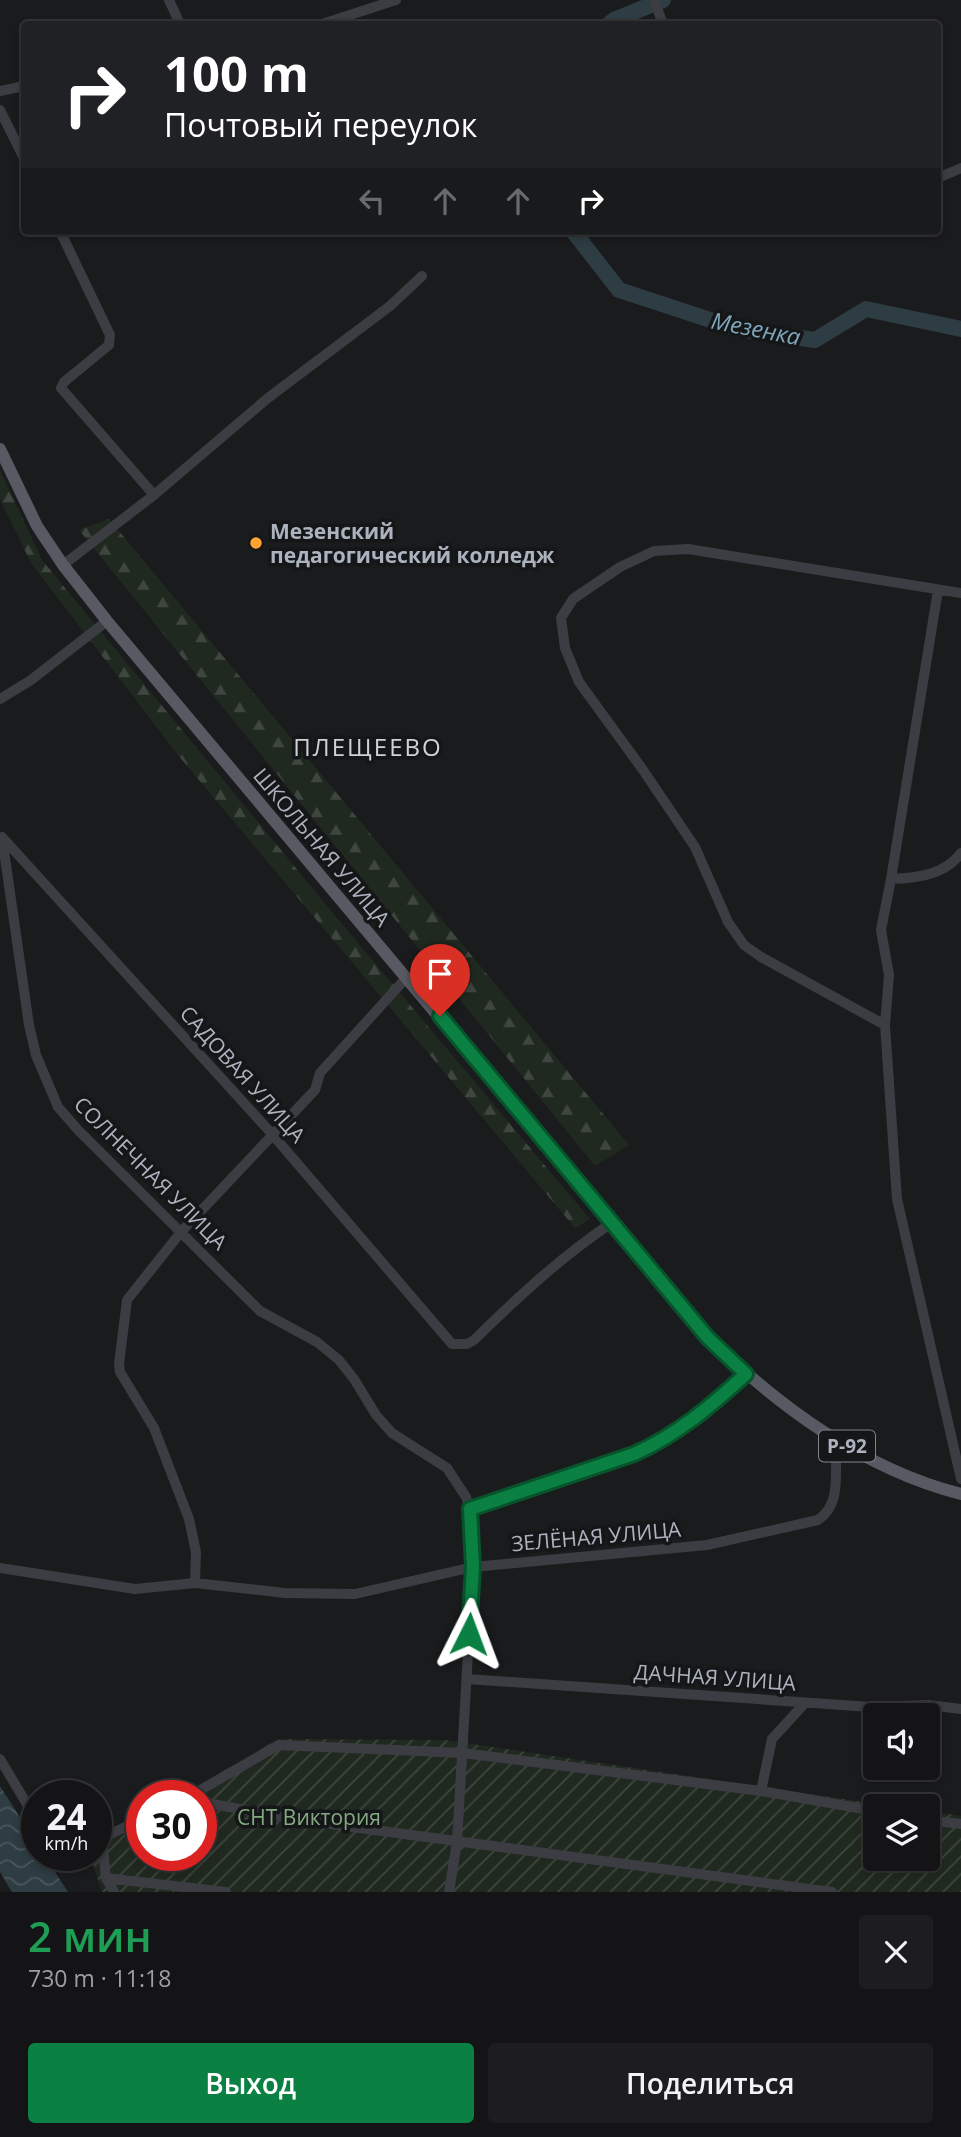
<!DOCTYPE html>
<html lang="ru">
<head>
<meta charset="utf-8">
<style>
	:root { --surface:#141416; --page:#1d1d1f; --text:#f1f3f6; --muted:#9d9ea1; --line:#333335; --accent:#0b8043 }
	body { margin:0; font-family:"Open Sans",sans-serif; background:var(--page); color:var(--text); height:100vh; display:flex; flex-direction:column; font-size:26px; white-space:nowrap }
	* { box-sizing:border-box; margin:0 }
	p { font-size:23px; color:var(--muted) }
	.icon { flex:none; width:38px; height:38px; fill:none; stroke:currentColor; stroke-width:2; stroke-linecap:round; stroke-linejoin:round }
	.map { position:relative; height:1892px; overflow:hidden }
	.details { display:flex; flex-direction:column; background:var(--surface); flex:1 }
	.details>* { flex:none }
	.hud { position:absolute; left:21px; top:21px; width:920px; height:214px; border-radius:7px; box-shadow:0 4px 10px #0003,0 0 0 2px var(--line); background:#202124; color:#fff; overflow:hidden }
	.buttons { position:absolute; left:863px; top:1703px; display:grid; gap:14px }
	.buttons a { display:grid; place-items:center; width:77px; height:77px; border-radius:7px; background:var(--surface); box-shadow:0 4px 10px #0003,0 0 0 2px var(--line); font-size:35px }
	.speed { position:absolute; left:21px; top:1780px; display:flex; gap:14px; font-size:35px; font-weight:700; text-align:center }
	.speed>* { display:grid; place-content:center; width:91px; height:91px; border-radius:50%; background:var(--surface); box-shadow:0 4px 10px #0003,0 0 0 2px var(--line); line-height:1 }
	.speed small { font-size:18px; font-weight:400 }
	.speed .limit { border:10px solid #d22; background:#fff; color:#111 }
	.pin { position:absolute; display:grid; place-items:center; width:60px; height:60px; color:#fff; margin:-72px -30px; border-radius:50% 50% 50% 0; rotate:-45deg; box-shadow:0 0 7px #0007 }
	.pin .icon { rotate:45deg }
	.me { position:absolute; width:77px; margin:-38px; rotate:3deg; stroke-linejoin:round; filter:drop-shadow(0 0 5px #0008) }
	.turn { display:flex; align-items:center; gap:24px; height:147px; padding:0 28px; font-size:32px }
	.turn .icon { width:91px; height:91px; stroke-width:2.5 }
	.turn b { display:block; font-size:49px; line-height:60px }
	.lanes { display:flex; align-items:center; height:66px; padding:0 28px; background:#0003; justify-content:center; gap:35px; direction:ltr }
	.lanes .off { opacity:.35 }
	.round { display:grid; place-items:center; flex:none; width:74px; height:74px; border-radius:7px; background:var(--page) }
	.head { display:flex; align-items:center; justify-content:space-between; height:119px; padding:0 28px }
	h1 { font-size:42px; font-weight:600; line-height:52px; color:#1e9e55 }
	.action { display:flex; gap:14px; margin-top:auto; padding:14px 28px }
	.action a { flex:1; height:80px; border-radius:7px; background:var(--accent); color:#fff; font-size:28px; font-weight:600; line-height:80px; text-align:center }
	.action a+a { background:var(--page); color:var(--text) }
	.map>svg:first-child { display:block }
	.forest { fill:url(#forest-firs) }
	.garden { fill:url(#garden-furrows) }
	.water { fill:url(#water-waves) }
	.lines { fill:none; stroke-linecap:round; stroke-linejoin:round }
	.river { stroke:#2e3c43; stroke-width:16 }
	.minor { stroke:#3b3d43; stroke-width:10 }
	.major { stroke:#575a62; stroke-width:12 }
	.route-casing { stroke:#07532c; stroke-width:18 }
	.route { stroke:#0b8043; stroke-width:12 }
	.poi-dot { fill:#ffa431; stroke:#151618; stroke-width:2.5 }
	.labels { text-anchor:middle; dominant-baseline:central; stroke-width:7; stroke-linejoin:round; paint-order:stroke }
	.shield { fill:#151618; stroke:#7f848c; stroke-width:2 }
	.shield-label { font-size:19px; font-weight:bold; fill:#acb3be }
	.poi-label { font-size:21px; font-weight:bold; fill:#acb3be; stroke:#151618; text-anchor:start }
	.street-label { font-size:21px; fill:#acb3be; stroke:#151618 }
	.park-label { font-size:21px; fill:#83aa81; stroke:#151618 }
	.water-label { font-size:23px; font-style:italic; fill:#80a6bc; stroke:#151618 }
	.quarter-label { font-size:24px; letter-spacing:2px; fill:#cdd2d9; stroke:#151618 }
</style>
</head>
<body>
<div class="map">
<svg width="961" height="1892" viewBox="0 0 961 1892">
	<defs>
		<pattern id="forest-firs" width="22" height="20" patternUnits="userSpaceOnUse" patternTransform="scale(1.75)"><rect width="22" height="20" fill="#202920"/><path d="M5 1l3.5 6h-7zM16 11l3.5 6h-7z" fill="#3e463f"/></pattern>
		<pattern id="garden-furrows" width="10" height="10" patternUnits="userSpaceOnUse" patternTransform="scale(1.75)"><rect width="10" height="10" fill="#202920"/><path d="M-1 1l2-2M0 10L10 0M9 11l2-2" fill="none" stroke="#3e463f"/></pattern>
		<pattern id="water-waves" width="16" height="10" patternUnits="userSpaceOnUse" patternTransform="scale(1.75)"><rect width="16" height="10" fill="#2e3c43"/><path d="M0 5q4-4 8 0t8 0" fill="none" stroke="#4a565c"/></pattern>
	</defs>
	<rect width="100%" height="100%" fill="#1a1b1d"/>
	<path class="forest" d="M 0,470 L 42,560 L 332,912 L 590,1219 L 575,1228 L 178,755 L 31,563 L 0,499 Z
		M 109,519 L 629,1145 L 595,1166 L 79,530 Z"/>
	<path class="garden" d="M 278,1739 L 445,1740 L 891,1806 L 875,1806 L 875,1858 L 928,1858 L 928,1811 L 961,1816 L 961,1892 L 102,1892 L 90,1855 L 96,1855 L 96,1846 L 142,1819 L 142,1855 L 201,1855 L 201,1796 L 182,1795 Z"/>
	<path class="water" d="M 0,1786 L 37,1844 L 37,1855 L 44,1855 L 68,1892 L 12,1892 L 0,1872 Z"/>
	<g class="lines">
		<path class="river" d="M 609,24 L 614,20 L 663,0
			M 573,231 L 619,290 L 738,329 L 815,340 L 866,309 L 961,329"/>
		<path class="minor" d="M 169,0 L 180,24
			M 654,0 L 663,24
			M 322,24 L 396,0
			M 0,91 L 24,86
			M 0,110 L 24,158
			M 938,178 L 961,168
			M 60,231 L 110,335 L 109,345 L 64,382 L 61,388 L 154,495 L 63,565
			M 154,495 L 268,398 L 390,306 L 422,276
			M 938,590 L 891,879 L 881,930 L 889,975 L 885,1025 L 897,1199 L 961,1479
			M 0,699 L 31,680 L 107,621
			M 2,837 L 29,1025 L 36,1055 L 58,1107 L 79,1131 L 260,1311 L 317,1342 L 339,1360 L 354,1379 L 376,1415 L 392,1433 L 447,1468 L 466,1497 L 470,1509 L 473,1567 L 457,1842 L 449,1892
			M 2,837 L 272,1134 L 452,1344 L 467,1344 L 474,1340 C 518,1297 562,1256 613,1222
			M 891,879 C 917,878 945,875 961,853
			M 885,1025 L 761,957 L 744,945 L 728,922 L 695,847 L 643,770 L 579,682 L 565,648 L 561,618 L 573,599 L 620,567 L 654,551 L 688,549 L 961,593
			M 470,1509 L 633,1454 C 677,1435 711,1406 746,1374
			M 0,1568 L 135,1589 L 195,1583 L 285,1593 L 355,1594 L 473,1567 L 707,1545 L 818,1520 C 844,1502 833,1469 837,1441
			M 195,1583 L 196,1552 L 189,1519 L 154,1428 L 120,1372 L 119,1364 L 127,1300 L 181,1232 L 315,1090 L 320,1073 L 407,977
			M 467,1679 L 871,1707 L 929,1705 L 961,1709
			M 0,1759 L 37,1821
			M 761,1791 L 772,1739 L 805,1703
			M 190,1796 L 279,1745 L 463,1753 L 761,1791 L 875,1811
			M 201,1802 L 301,1820 L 832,1892
			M 928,1820 L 961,1824
			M 98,1837 L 102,1838 L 142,1819
			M 102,1838 L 106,1878 L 114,1892
			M 106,1878 L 226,1892"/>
		<path class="major" d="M 0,449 L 37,526 L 63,565 L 107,621 L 708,1338 C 780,1407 863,1469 961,1494"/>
	</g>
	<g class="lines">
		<g class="route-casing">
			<path id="route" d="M 440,1016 L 708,1338 L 746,1374 C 711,1406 677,1435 634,1454 L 470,1509 L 473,1567 L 469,1634"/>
		</g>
		<use href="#route" class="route"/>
	</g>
	<circle class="poi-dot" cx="256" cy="543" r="7"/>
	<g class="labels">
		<rect class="shield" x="819" y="1430.5" width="56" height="31" rx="5"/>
		<g class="shield-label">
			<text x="847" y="1446">Р-92</text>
		</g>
		<g class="poi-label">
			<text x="270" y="531">Мезенский<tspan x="270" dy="24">педагогический колледж</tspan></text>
		</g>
		<g class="street-label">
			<text transform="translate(322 847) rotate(50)">ШКОЛЬНАЯ УЛИЦА</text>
			<text transform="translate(243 1074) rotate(48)">САДОВАЯ УЛИЦА</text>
			<text transform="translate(151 1173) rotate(45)">СОЛНЕЧНАЯ УЛИЦА</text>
			<text transform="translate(596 1536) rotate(-5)">ЗЕЛЁНАЯ УЛИЦА</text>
			<text transform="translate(715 1677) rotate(4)">ДАЧНАЯ УЛИЦА</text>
		</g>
		<g class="park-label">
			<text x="309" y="1817">СНТ Виктория</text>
		</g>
		<g class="water-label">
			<text transform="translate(756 328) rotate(11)">Мезенка</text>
		</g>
		<g class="quarter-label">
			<text x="368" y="746">ПЛЕЩЕЕВО</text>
		</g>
	</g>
</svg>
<div class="buttons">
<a><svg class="icon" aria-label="sound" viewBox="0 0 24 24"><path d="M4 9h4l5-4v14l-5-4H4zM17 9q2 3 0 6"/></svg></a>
<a><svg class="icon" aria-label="layers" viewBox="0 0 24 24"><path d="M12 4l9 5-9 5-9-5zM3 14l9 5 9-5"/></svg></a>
</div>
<div class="speed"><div>24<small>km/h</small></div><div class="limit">30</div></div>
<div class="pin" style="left:440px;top:1016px;background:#d93025"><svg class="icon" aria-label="arrive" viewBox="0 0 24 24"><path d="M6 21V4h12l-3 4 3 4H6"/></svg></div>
<svg class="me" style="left:469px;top:1634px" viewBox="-20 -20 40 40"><path d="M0-17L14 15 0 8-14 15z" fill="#0b8043" stroke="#fff" stroke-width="4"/></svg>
<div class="hud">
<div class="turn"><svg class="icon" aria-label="right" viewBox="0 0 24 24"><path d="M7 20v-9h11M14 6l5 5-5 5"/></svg><div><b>100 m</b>Почтовый переулок</div></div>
<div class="lanes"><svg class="icon off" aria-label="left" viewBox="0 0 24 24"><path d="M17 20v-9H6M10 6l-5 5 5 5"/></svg><svg class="icon off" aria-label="ahead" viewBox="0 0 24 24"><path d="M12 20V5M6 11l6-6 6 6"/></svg><svg class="icon off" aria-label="ahead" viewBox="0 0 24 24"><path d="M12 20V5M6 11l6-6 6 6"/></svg><svg class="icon" aria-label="right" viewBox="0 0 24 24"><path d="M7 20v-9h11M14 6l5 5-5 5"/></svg></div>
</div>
</div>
<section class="details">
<div class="head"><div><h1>2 мин</h1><p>730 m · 11:18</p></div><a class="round"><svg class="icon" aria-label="close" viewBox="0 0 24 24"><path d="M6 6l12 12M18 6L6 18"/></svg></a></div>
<div class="action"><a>Выход</a><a>Поделиться</a></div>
</section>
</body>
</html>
